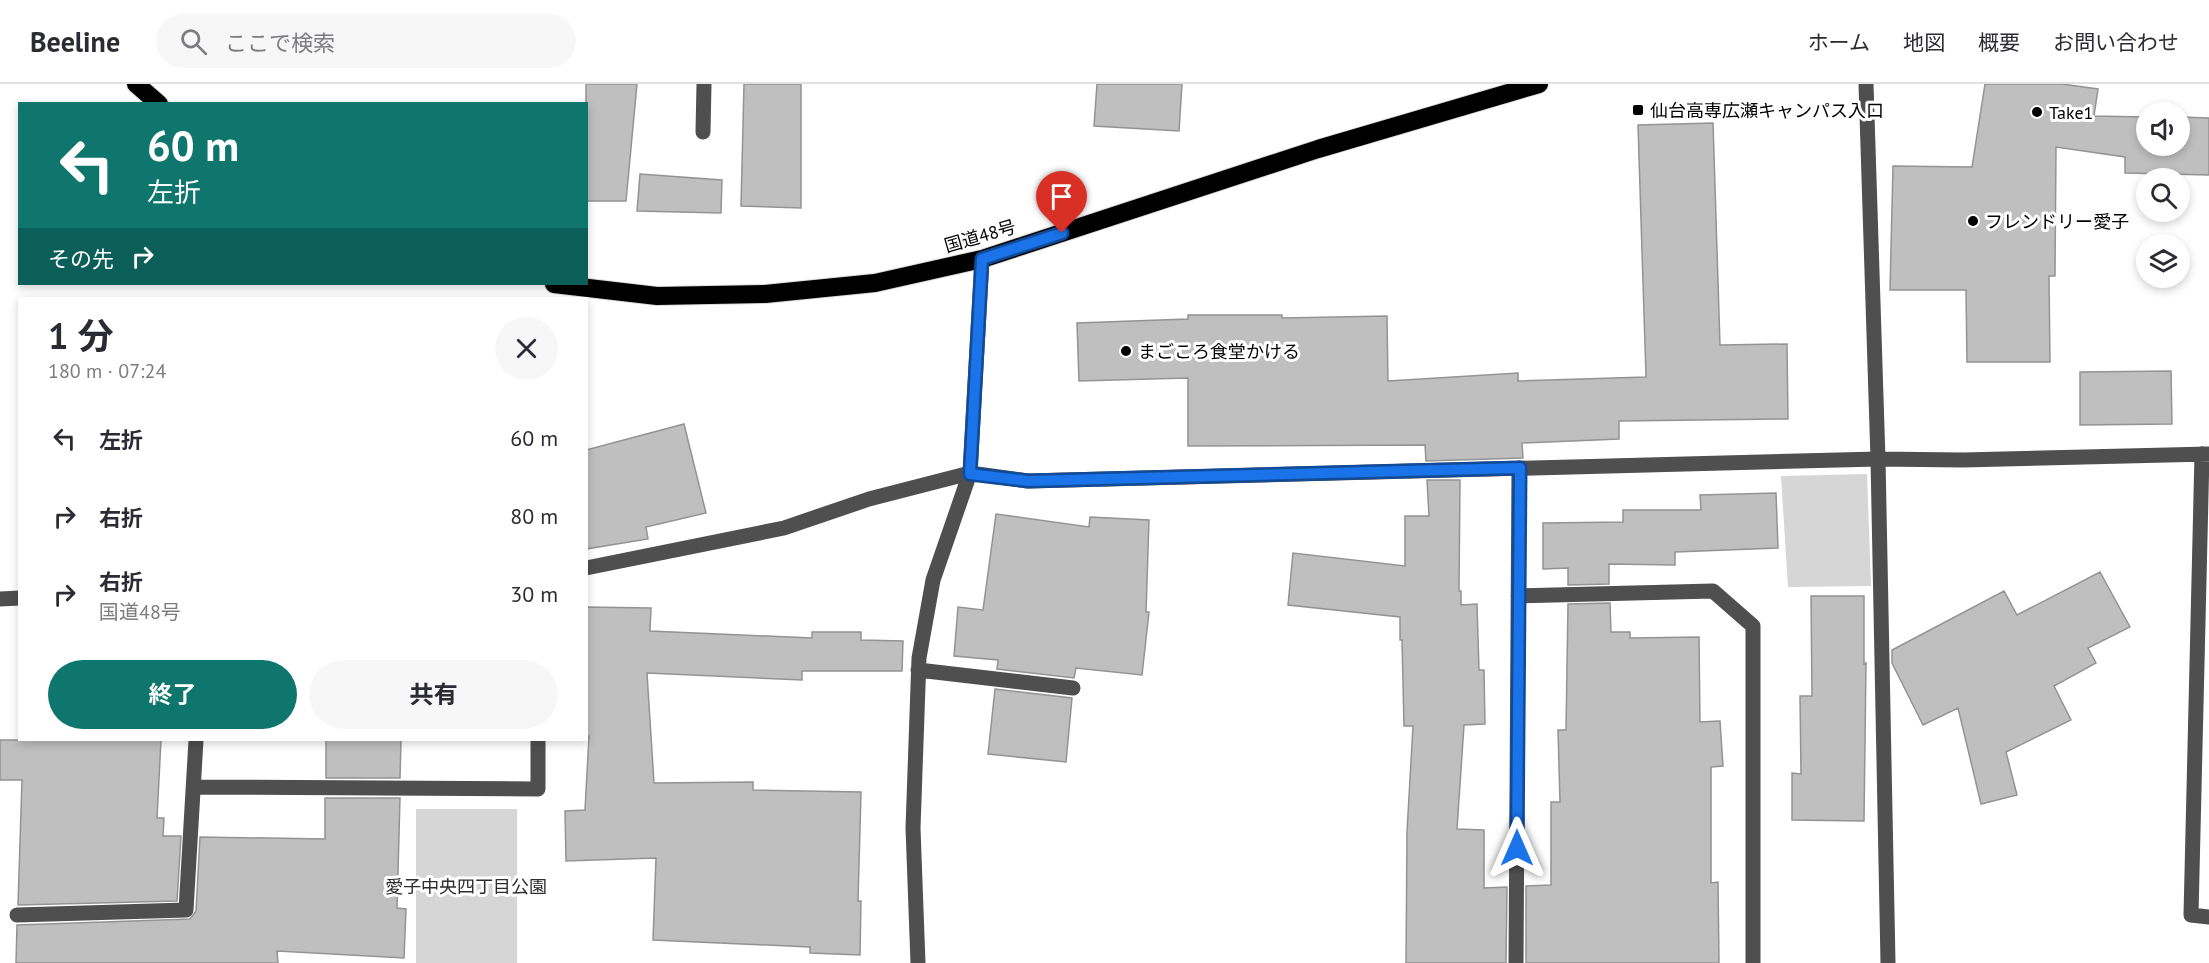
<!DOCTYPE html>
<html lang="ja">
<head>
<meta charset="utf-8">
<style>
	:root { --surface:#fff; --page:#f7f7f7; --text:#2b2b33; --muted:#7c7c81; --line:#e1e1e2; --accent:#0f766e }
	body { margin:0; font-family:"PT Sans","Noto Sans JP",sans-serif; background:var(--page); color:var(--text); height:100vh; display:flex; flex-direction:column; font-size:22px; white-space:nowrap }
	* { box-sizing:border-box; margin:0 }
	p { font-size:20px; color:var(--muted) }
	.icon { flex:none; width:33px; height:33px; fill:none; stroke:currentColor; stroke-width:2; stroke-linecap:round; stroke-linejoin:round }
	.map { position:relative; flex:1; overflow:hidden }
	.panel { position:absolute; left:18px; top:213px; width:570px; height:444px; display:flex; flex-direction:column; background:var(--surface); border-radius:0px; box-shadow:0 3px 9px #0003 }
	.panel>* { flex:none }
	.guide { position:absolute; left:18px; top:18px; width:570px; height:183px; border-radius:0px; box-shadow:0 3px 9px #0003; background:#0f766e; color:#fff; overflow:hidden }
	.controls { position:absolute; left:2136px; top:18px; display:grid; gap:12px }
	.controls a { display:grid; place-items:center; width:54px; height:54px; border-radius:50%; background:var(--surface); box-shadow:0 3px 9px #0003; font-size:30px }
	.pin { position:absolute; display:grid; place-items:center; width:51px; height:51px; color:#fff; margin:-62px -26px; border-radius:50% 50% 50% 0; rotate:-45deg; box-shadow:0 0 6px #0007 }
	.pin .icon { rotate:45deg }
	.me { position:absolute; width:66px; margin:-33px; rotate:0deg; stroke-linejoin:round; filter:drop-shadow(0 0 4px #0008) }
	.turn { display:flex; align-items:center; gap:21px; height:126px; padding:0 30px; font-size:27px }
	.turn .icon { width:78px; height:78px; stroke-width:2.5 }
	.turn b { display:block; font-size:42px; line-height:51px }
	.then { display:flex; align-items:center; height:57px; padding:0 30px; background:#0003; gap:12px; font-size:22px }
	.round { display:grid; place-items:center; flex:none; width:63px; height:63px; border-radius:32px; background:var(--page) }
	.head { display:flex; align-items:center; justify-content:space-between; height:102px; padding:0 30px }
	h1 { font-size:36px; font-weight:700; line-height:45px }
	.action { display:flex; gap:12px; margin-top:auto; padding:12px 30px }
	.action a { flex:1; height:69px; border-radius:36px; background:var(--accent); color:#fff; font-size:24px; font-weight:700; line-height:69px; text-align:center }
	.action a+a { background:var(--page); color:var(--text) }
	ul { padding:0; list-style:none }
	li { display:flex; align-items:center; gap:18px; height:78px; padding:0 30px }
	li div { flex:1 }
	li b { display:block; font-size:22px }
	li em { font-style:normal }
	header { display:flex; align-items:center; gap:36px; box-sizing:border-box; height:84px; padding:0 30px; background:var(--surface); border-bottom:2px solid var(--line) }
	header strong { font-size:28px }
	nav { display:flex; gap:33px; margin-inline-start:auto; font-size:21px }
	.search { width:420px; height:54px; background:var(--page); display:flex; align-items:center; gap:15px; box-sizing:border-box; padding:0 21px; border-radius:33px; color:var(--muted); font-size:22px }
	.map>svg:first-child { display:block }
	.green { fill:#d6d6d6 }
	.building { fill:#bfbfbf; stroke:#939393; stroke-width:1.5 }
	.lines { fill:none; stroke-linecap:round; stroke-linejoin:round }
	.highway-casing { stroke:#dbdbdb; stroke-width:20 }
	.minor { stroke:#4f4f4f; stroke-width:15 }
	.highway { stroke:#000; stroke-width:18 }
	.route-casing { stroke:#114b97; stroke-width:15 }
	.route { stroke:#1a73e8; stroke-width:10 }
	.poi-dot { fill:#000; stroke:#fff; stroke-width:2 }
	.labels { text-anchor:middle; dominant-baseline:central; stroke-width:6; stroke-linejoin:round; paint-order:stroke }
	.poi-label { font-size:18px; fill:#000; stroke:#fff; text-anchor:start }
	.street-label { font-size:18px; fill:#000; stroke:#fff }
	.park-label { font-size:18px; fill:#2d2d2d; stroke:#fff }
</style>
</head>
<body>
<header>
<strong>Beeline</strong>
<div class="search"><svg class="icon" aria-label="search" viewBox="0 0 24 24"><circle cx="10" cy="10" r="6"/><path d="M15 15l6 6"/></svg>ここで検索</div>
<nav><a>ホーム</a><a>地図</a><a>概要</a><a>お問い合わせ</a></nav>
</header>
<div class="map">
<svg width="2209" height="879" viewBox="0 0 2209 879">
	<rect width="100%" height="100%" fill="#fff"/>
	<path class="green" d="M 1867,390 L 1871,502 L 1788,503 L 1781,392 Z
		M 416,725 L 517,725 L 517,879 L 416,879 Z"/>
	<path class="building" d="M 586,0 L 637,0 L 626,117 L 586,117 Z
		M 744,0 L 801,0 L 801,124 L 741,122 Z
		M 1097,0 L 1182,0 L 1179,47 L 1094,42 Z
		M 1985,0 L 2062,0 L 2098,5 L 2094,32 L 2146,33 L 2146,62 L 2180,62 L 2180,33 L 2209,34 L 2209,91 L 2125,89 L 2125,73 L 2056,63 L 2055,192 L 2049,192 L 2050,278 L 1967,278 L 1966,206 L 1890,206 L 1893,82 L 1972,83 Z
		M 1713,39 L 1720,261 L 1787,260 L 1788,335 L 1619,337 L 1619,355 L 1522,359 L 1523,374 L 1426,377 L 1425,361 L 1188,362 L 1188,294 L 1079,297 L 1077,239 L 1188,235 L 1188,231 L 1282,231 L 1282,234 L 1387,232 L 1388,297 L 1518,289 L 1518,297 L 1646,293 L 1638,41 Z
		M 640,90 L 722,96 L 721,129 L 637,127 Z
		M 2171,287 L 2172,340 L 2080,341 L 2080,288 Z
		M 684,340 L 706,429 L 646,443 L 648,455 L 586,465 L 586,366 Z
		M 1427,396 L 1460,396 L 1459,507 L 1461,507 L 1461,521 L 1477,520 L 1479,586 L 1484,586 L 1485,640 L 1464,641 L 1457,745 L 1484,746 L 1484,804 L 1507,803 L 1506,879 L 1406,879 L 1407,748 L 1413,642 L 1404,642 L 1402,556 L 1400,556 L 1400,533 L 1288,521 L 1293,469 L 1405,482 L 1405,432 L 1429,432 Z
		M 1776,409 L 1778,464 L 1675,468 L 1675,481 L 1609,480 L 1609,500 L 1568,501 L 1568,484 L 1543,485 L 1543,439 L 1623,438 L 1623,426 L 1701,426 L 1700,411 Z
		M 996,430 L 1089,443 L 1090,433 L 1149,436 L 1146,528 L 1149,528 L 1142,591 L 1076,584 L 1074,594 L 997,585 L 998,576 L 954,572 L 958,523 L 983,526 Z
		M 2100,488 L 2130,543 L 2088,564 L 2096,579 L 2054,602 L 2071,636 L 2006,668 L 2017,711 L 1981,720 L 1958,624 L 1923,641 L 1892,579 L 1892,566 L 2004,507 L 2017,531 Z
		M 1811,512 L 1864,512 L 1864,580 L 1866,579 L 1864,737 L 1792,736 L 1792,689 L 1801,690 L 1800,612 L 1812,612 Z
		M 1610,519 L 1611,548 L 1630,548 L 1630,554 L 1699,553 L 1700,638 L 1720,637 L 1723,682 L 1711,683 L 1711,799 L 1718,798 L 1719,879 L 1526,879 L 1526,802 L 1551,801 L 1551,718 L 1560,718 L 1558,646 L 1566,646 L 1568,520 Z
		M 586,523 L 651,524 L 650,547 L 812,554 L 812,548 L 861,548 L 861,556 L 903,557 L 902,587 L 802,587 L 802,596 L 647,589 L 654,699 L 753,698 L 753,706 L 861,708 L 858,817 L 861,817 L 860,871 L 810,869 L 810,863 L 653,856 L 656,774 L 566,777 L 565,727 L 585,726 L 589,652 L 586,653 Z
		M 995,605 L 1072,614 L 1066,678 L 988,670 Z
		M 0,656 L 161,656 L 157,734 L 164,734 L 163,752 L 181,752 L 177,817 L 18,821 L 22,696 L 0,696 Z
		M 326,656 L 401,656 L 400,694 L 326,694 Z
		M 325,714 L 400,714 L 397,824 L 406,825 L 404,874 L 277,867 L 278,879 L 16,879 L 17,841 L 190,835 L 196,827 L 200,753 L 325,755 Z"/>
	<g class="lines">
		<g class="highway-casing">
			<path id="highway" d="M 136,0 L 159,20
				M 554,200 L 657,212 L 765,210 L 875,199 L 982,175 L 1318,65 L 1539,0"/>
		</g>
		<path class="minor" d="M 1866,0 L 1878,375 L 1888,879
			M 703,48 L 704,0
			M 2202,370 L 2191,831 L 2209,833
			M 586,484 L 784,444 L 869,415 L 970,389 L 1028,397 L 1878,375 L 1963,376 L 2209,370
			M 1518,512 L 1713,507 L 1753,542 L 1753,879
			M 0,515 L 20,514
			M 918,586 L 1073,604
			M 194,703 L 538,705 L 538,656
			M 17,831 L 186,826 L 196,656
			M 918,879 L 913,744 L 919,574 L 933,496 L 970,389 L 982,175
			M 1516,879 L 1519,384"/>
		<use href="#highway" class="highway"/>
	</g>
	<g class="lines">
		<g class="route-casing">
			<path id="route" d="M 1062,149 L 982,175 L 970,390 L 1028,397 L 1520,384 L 1517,764"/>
		</g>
		<use href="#route" class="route"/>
	</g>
	<g class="poi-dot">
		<rect x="1632" y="20" width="12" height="12" rx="3"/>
		<circle cx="2037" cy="28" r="6"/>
		<circle cx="1973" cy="137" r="6"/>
		<circle cx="1126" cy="267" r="6"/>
	</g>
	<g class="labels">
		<g class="poi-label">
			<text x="1650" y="26">仙台高専広瀬キャンパス入口</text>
			<text x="2049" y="28">Take1</text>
			<text x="1985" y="137">フレンドリー愛子</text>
			<text x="1138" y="267">まごころ食堂かける</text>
		</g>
		<g class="street-label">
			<text transform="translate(980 152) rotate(-16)">国道48号</text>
		</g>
		<g class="park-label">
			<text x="466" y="802">愛子中央四丁目公園</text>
		</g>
	</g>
</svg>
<div class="controls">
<a><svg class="icon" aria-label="sound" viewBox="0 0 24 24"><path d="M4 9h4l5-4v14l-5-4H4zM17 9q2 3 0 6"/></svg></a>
<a><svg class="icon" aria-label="search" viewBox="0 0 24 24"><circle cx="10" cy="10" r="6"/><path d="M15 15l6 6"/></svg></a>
<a><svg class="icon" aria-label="layers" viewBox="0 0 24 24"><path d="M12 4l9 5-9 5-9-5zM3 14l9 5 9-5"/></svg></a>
</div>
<div class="pin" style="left:1062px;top:149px;background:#d93025"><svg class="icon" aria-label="arrive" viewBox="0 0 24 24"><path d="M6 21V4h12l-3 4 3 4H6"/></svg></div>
<svg class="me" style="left:1517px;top:764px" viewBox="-20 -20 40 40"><path d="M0-17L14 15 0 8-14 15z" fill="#1a73e8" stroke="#fff" stroke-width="4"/></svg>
<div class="guide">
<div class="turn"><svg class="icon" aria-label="left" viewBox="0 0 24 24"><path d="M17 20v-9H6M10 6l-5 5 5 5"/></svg><div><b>60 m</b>左折</div></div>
<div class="then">その先<svg class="icon" aria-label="right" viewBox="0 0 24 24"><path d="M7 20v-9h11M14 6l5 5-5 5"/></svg></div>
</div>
<section class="panel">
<div class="head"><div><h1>1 分</h1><p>180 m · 07:24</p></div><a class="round"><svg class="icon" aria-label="close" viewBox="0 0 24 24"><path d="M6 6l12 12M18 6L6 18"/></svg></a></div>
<ul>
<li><svg class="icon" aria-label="left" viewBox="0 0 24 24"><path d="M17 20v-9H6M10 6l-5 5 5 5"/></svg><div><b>左折</b></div><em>60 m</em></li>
<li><svg class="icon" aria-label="right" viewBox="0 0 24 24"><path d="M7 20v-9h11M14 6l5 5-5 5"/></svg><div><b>右折</b></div><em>80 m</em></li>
<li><svg class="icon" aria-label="right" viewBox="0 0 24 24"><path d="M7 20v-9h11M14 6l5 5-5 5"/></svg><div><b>右折</b><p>国道48号</p></div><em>30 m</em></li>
</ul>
<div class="action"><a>終了</a><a>共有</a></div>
</section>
</div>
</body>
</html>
